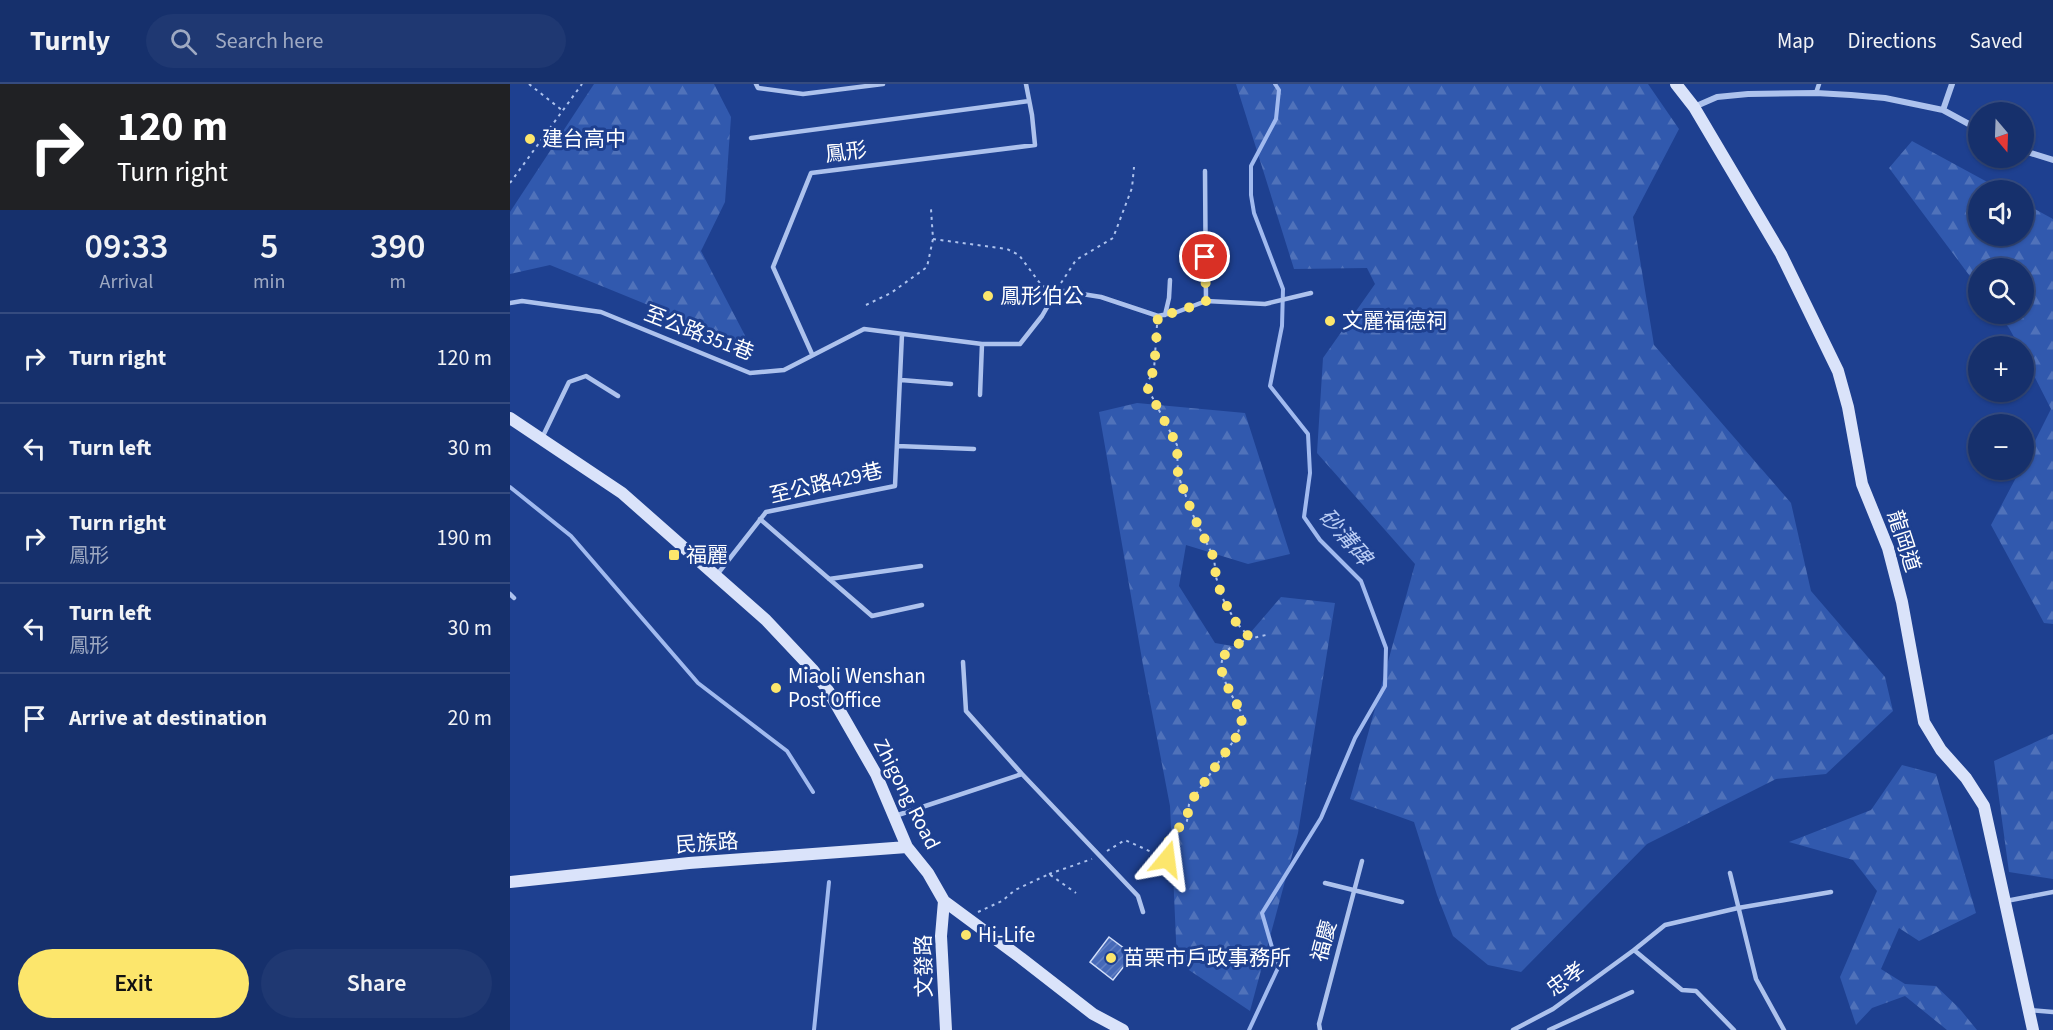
<!DOCTYPE html>
<html lang="en">
<head>
<meta charset="utf-8">
<style>
	:root { --surface:#16306c; --page:#1f3872; --text:#f1f3f6; --muted:#9ea9c2; --line:#354b7f; --accent:#fce66c }
	body { margin:0; font-family:"Source Sans 3","Noto Sans TC",sans-serif; background:var(--page); color:var(--text); height:100vh; display:flex; flex-direction:column; font-size:22px; white-space:nowrap }
	* { box-sizing:border-box; margin:0 }
	p { font-size:20px; color:var(--muted) }
	.icon { flex:none; width:33px; height:33px; fill:none; stroke:currentColor; stroke-width:2; stroke-linecap:round; stroke-linejoin:round }
	.map { position:relative; flex:1; overflow:hidden }
	.details { display:flex; flex-direction:column; background:var(--surface); width:510px }
	.details>* { flex:none }
	.banner { background:#202124; color:#fff; overflow:hidden }
	.needle { width:39px; rotate:161deg }
	.tools { position:absolute; left:1458px; top:18px; display:grid; gap:12px }
	.tools a { display:grid; place-items:center; width:66px; height:66px; border-radius:50%; background:var(--surface); box-shadow:0 2px 4px #0004,0 0 0 2px var(--line); font-size:30px }
	.pin { position:absolute; display:grid; place-items:center; width:51px; height:51px; color:#fff; margin:-26px; border:3px solid #fff; border-radius:50%; box-shadow:0 2px 6px #0007 }
	.me { position:absolute; width:66px; margin:-33px; rotate:16deg; stroke-linejoin:round; filter:drop-shadow(0 0 4px #0008) }
	.turn { display:flex; align-items:center; gap:21px; height:126px; padding:0 18px; font-size:27px }
	.turn .icon { width:78px; height:78px; stroke-width:2.5 }
	.turn b { display:block; font-size:42px; line-height:51px }
	.eta { display:flex; justify-content:space-evenly; align-items:center; height:102px; text-align:center }
	.eta b { font-size:36px; font-weight:600; line-height:42px }
	.button { display:flex; gap:12px; margin-top:auto; padding:12px 18px }
	.button a { flex:1; height:69px; border-radius:36px; background:var(--accent); color:#111; font-size:24px; font-weight:600; line-height:69px; text-align:center }
	.button a+a { background:var(--page); color:var(--text) }
	ul { padding:0; list-style:none }
	li { display:flex; align-items:center; gap:18px; height:90px; padding:0 18px; border-top:2px solid var(--line) }
	li div { flex:1 }
	li b { display:block; font-size:22px }
	li em { font-style:normal }
	header { display:flex; align-items:center; gap:36px; box-sizing:border-box; height:84px; padding:0 30px; background:var(--surface); border-bottom:2px solid var(--line) }
	header strong { font-size:28px }
	nav { display:flex; gap:33px; margin-inline-start:auto; font-size:21px }
	.search { width:420px; height:54px; background:var(--page); display:flex; align-items:center; gap:15px; box-sizing:border-box; padding:0 21px; border-radius:33px; color:var(--muted); font-size:22px }
	main { display:flex; flex:1; min-height:0 }
	.map>svg:first-child { display:block }
	.forest { fill:url(#forest-firs) }
	.lines { fill:none; stroke-linecap:round; stroke-linejoin:round }
	.stream { stroke:#a1baef; stroke-width:4 }
	.building { fill:url(#building-hatch); stroke:#d3dffa; stroke-width:1.5 }
	.path { stroke:#adc2ed; stroke-width:2; stroke-dasharray:3 4.5; stroke-linecap:butt }
	.lane { stroke:#adc2ed; stroke-width:4.5 }
	.street { stroke:#adc2ed; stroke-width:6 }
	.secondary { stroke:#dae3fa; stroke-width:12 }
	.route { stroke:#fce66c; stroke-width:10; stroke-dasharray:0 18 }
	.poi-dot { fill:#fce66c; stroke:#1e4090; stroke-width:2 }
	.labels { text-anchor:middle; dominant-baseline:central; stroke-width:6; stroke-linejoin:round; paint-order:stroke }
	.poi-label { font-size:21px; fill:#fff; stroke:#1e4090; text-anchor:start }
	.street-label { font-size:21px; fill:#fff; stroke:#1e4090 }
	.water-label { font-size:22px; font-style:italic; fill:#b9ccf4; stroke:#1e4090 }
</style>
</head>
<body>
<header>
<strong>Turnly</strong>
<div class="search"><svg class="icon" aria-label="search" viewBox="0 0 24 24"><circle cx="10" cy="10" r="6"/><path d="M15 15l6 6"/></svg>Search here</div>
<nav><a>Map</a><a>Directions</a><a>Saved</a></nav>
</header>
<main>
<section class="details">
<div class="banner">
<div class="turn"><svg class="icon" aria-label="right" viewBox="0 0 24 24"><path d="M7 20v-9h11M14 6l5 5-5 5"/></svg><div><b>120 m</b>Turn right</div></div>
</div>
<div class="eta">
<div><b>09:33</b><p>Arrival</p></div>
<div><b>5</b><p>min</p></div>
<div><b>390</b><p>m</p></div>
</div>
<ul>
<li><svg class="icon" aria-label="right" viewBox="0 0 24 24"><path d="M7 20v-9h11M14 6l5 5-5 5"/></svg><div><b>Turn right</b></div><em>120 m</em></li>
<li><svg class="icon" aria-label="left" viewBox="0 0 24 24"><path d="M17 20v-9H6M10 6l-5 5 5 5"/></svg><div><b>Turn left</b></div><em>30 m</em></li>
<li><svg class="icon" aria-label="right" viewBox="0 0 24 24"><path d="M7 20v-9h11M14 6l5 5-5 5"/></svg><div><b>Turn right</b><p>鳳形</p></div><em>190 m</em></li>
<li><svg class="icon" aria-label="left" viewBox="0 0 24 24"><path d="M17 20v-9H6M10 6l-5 5 5 5"/></svg><div><b>Turn left</b><p>鳳形</p></div><em>30 m</em></li>
<li><svg class="icon" aria-label="arrive" viewBox="0 0 24 24"><path d="M6 21V4h12l-3 4 3 4H6"/></svg><div><b>Arrive at destination</b></div><em>20 m</em></li>
</ul>
<div class="button"><a>Exit</a><a>Share</a></div>
</section>
<div class="map">
<svg width="1543" height="946" viewBox="0 0 1543 946">
	<defs>
		<pattern id="forest-firs" width="22" height="20" patternUnits="userSpaceOnUse" patternTransform="scale(1.5)"><rect width="22" height="20" fill="#3159ae"/><path d="M5 1l3.5 6h-7zM16 11l3.5 6h-7z" fill="#5072ba"/></pattern>
		<pattern id="building-hatch" width="6" height="6" patternUnits="userSpaceOnUse" patternTransform="scale(1.5)"><rect width="6" height="6" fill="#4669b8"/><path d="M-1 1l2-2M0 6l6-6M5 7l2-2" fill="none" stroke="#6280c3"/></pattern>
	</defs>
	<rect width="100%" height="100%" fill="#1e4090"/>
	<path class="forest" d="M 84,0 L 204,0 L 221,33 L 215,118 L 191,167 L 241,263 L 40,181 L 0,190 L 0,128 Z
		M 726,0 L 1138,0 L 1169,45 L 1123,133 L 1144,261 L 1281,419 L 1301,507 L 1375,593 L 1383,627 L 1316,690 L 1266,695 L 1137,760 L 1011,888 L 978,881 L 943,852 L 927,811 L 904,738 L 840,715 L 905,480 L 807,369 L 813,274 L 865,200 L 857,184 L 784,185 Z
		M 1402,57 L 1492,106 L 1468,106 L 1468,152 L 1514,152 L 1514,119 L 1543,135 L 1543,540 L 1534,539 L 1481,441 L 1510,386 L 1514,386 L 1514,379 L 1541,325 L 1514,272 L 1514,262 L 1509,262 L 1499,244 L 1488,230 L 1514,230 L 1514,184 L 1468,184 L 1468,203 L 1379,84 Z
		M 627,319 L 735,329 L 780,470 L 738,480 L 676,461 L 669,502 L 705,559 L 728,563 L 771,513 L 825,519 L 788,749 L 740,927 L 667,878 L 660,722 L 633,581 L 589,328 Z
		M 1543,650 L 1543,795 L 1499,788 L 1484,677 Z
		M 1392,681 L 1426,690 L 1466,829 L 1409,857 L 1389,844 L 1371,885 L 1395,900 L 1426,902 L 1449,924 L 1467,946 L 1437,946 L 1395,912 L 1362,924 L 1346,941 L 1330,893 L 1367,807 L 1343,776 L 1279,758 L 1361,726 Z"/>
	<g class="lines">
		<path class="stream" d="M 0,403 L 61,452 L 188,599 L 277,667 L 303,708
			M 304,946 L 319,798
			M 739,946 L 768,884 L 752,829 L 811,734 L 845,654 L 875,602 L 876,564 L 851,497 L 810,456 L 794,433 L 800,389 L 798,350 L 760,302 L 772,242 L 773,205 L 744,129 L 741,111 L 741,82 L 766,35 L 769,6 L 765,0"/>
	</g>
	<path class="building" d="M 599,853 L 623,871 L 603,896 L 580,878 Z"/>
	<g class="lines">
		<path class="path" d="M 19,0 L 53,27
			M 0,99 L 72,0
			M 423,155 L 497,165 L 509,171 L 532,202 L 540,204
			M 551,199 L 566,176 L 603,154 L 622,104 L 624,83
			M 356,221 L 381,209 L 417,183 L 423,155 L 421,125
			M 647,241 L 644,286 L 636,301 L 667,361 L 668,391 L 683,431 L 704,474 L 706,493 L 712,513 L 725,537 L 741,555
			M 597,767 L 615,756 L 657,775 L 659,753 L 677,737 L 679,720 L 727,652 L 733,632 C 722,609 693,574 729,559 C 738,555 747,553 756,551
			M 539,790 L 582,775
			M 468,828 L 492,817 L 505,806 L 539,790 L 566,809"/>
		<path class="lane" d="M 246,0 L 248,4 L 293,10 L 373,0
			M 1306,9 L 1309,0
			M 241,54 L 519,17
			M 695,87 L 696,217
			M 0,219 L 12,217 L 91,228 L 240,289 L 274,286 L 354,245 L 472,260 L 510,260 L 532,232 L 547,206 L 591,213 L 648,232 L 667,228 L 696,217 L 755,220 L 801,209
			M 655,231 L 659,214 L 660,196
			M 302,270 L 263,183 L 301,89 L 525,61 L 522,31 L 516,0
			M 391,296 L 441,300
			M 470,311 L 472,260
			M 32,354 L 59,298 L 76,292 L 108,312
			M 387,362 L 464,365
			M 250,435 L 362,532 L 412,521
			M 206,492 L 256,428 L 385,402 L 392,250
			M 319,495 L 411,482
			M 0,510 L 4,514
			M 453,578 L 456,627 L 512,690
			M 385,732 L 512,690 L 628,812 L 633,828
			M 1220,789 L 1246,895 L 1274,946
			M 815,799 L 892,818
			M 1496,817 L 1543,808
			M 1124,866 L 1155,841 L 1228,824 L 1321,808
			M 1520,926 L 1543,928
			M 810,946 L 809,940 L 852,777
			M 1003,946 L 1043,925 L 1124,866 L 1172,906 L 1186,907 L 1224,946
			M 1039,946 L 1122,908"/>
		<path class="street" d="M 1184,23 L 1207,13 L 1238,10 L 1306,9 L 1341,11 L 1375,14 L 1433,26 L 1468,45
			M 1433,26 L 1442,0
			M 1514,67 L 1543,76"/>
		<path class="secondary" d="M 1166,0 L 1184,23 L 1271,170 L 1328,287 L 1338,323 L 1352,400 L 1378,464 L 1392,518 L 1414,638 L 1431,666 L 1456,694 L 1474,722 L 1523,946
			M 0,334 L 112,409 L 256,536 L 303,586 L 319,608 L 366,690 L 397,763 L 418,789 L 434,817 L 511,874 L 583,930 L 613,946
			M 0,798 L 179,779 L 397,763
			M 434,817 L 431,852 L 436,946"/>
	</g>
	<g class="lines">
		<path class="route" d="M 657,775 L 659,753 L 677,736 L 679,720 L 727,652 L 733,632 C 717,599 690,571 741,555 L 725,537 L 712,513 L 706,493 L 704,474 L 683,431 L 668,391 L 667,361 L 636,301 L 644,286 L 648,232 L 667,228 L 696,217 L 695,173"/>
	</g>
	<g class="poi-dot">
		<circle cx="20" cy="55" r="6"/>
		<circle cx="478" cy="212" r="6"/>
		<circle cx="820" cy="237" r="6"/>
		<rect x="158" y="465" width="12" height="12" rx="3"/>
		<circle cx="266" cy="604" r="6"/>
		<circle cx="456" cy="851" r="6"/>
		<circle cx="601" cy="874" r="6"/>
	</g>
	<g class="labels">
		<g class="poi-label">
			<text x="32" y="55">建台高中</text>
			<text x="490" y="212">鳳形伯公</text>
			<text x="832" y="237">文麗福德祠</text>
			<text x="176" y="471">福麗</text>
			<text x="278" y="592">Miaoli Wenshan<tspan x="278" dy="24">Post Office</tspan></text>
			<text x="468" y="851">Hi-Life</text>
			<text x="613" y="874">苗栗市戶政事務所</text>
		</g>
		<g class="street-label">
			<text transform="translate(336 68) rotate(-7)">鳳形</text>
			<text transform="translate(189 249) rotate(21)">至公路351巷</text>
			<text transform="translate(316 399) rotate(-13)">至公路429巷</text>
			<text transform="translate(1394 457) rotate(72)">龍岡道</text>
			<text transform="translate(397 710) rotate(63)">Zhigong Road</text>
			<text transform="translate(197 759) rotate(-4)">民族路</text>
			<text transform="translate(814 857) rotate(-75)">福慶</text>
			<text transform="translate(414 882) rotate(-91)">文發路</text>
			<text transform="translate(1056 895) rotate(-36)">忠孝</text>
		</g>
		<g class="water-label">
			<text transform="translate(835 453) rotate(49)">砂溝碑</text>
		</g>
	</g>
</svg>
<div class="tools">
<a><svg class="needle" viewBox="-14 -14 28 28"><path d="M0-13l5 13h-10z" fill="#e53935"/><path d="M0 13l5-13h-10z" fill="#9ea9c2"/></svg></a>
<a><svg class="icon" aria-label="sound" viewBox="0 0 24 24"><path d="M4 9h4l5-4v14l-5-4H4zM17 9q2 3 0 6"/></svg></a>
<a><svg class="icon" aria-label="search" viewBox="0 0 24 24"><circle cx="10" cy="10" r="6"/><path d="M15 15l6 6"/></svg></a>
<a>+</a>
<a>−</a>
</div>
<div class="pin" style="left:695px;top:173px;background:#d93025"><svg class="icon" aria-label="arrive" viewBox="0 0 24 24"><path d="M6 21V4h12l-3 4 3 4H6"/></svg></div>
<svg class="me" style="left:657px;top:775px" viewBox="-20 -20 40 40"><path d="M0-17L14 15 0 8-14 15z" fill="#fce66c" stroke="#fff" stroke-width="4"/></svg>
</div>
</main>
</body>
</html>
